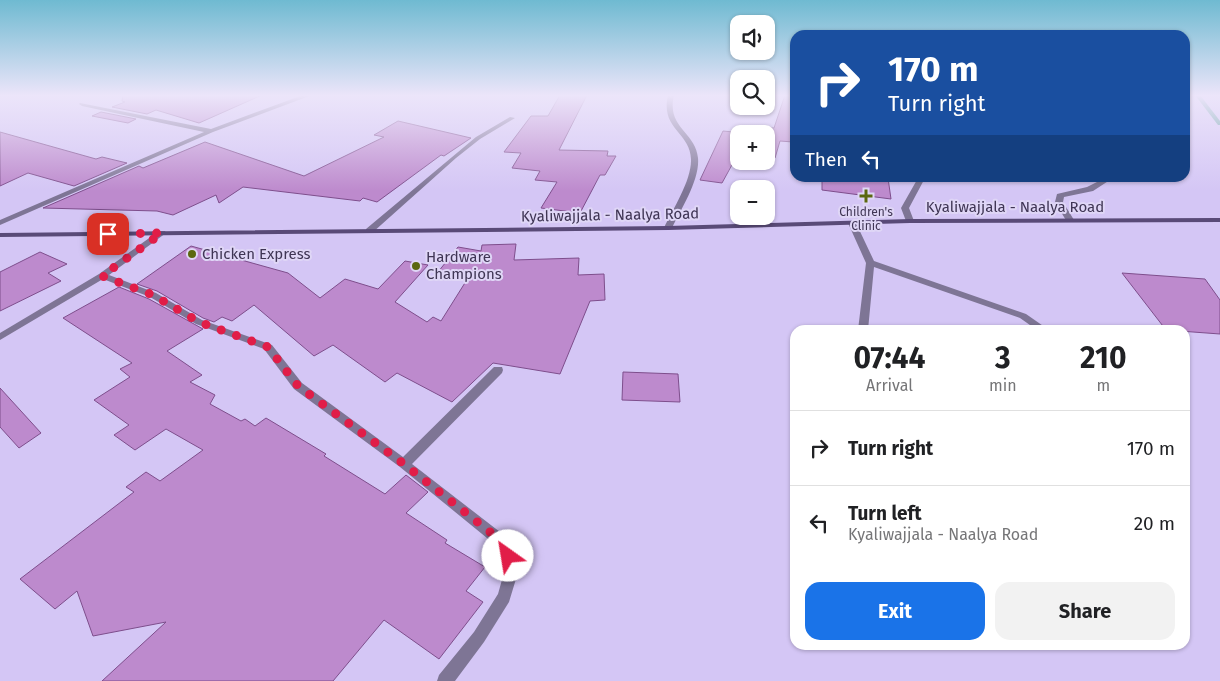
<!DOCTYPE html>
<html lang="en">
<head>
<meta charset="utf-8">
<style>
	:root { --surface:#fff; --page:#f2f2f2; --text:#202124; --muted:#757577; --line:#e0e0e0; --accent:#1a73e8 }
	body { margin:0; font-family:"Fira Sans",sans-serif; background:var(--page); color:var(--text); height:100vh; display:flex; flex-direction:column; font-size:19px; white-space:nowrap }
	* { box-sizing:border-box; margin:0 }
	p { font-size:16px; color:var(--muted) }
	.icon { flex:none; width:28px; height:28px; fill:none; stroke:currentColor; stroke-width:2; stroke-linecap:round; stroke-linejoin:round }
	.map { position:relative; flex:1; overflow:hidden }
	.drawer { position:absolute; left:790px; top:325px; width:400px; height:325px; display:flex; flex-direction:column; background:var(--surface); border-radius:15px; box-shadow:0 1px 4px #0004 }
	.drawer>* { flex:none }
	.hud { position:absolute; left:790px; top:30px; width:400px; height:152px; border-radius:15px; box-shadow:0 1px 4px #0004; background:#1a4fa0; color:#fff; overflow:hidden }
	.controls { position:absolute; left:730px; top:15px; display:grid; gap:10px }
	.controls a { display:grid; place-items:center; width:45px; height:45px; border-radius:10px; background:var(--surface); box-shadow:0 1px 4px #0004; font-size:25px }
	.pin { position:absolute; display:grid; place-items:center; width:42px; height:42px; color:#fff; margin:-21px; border-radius:10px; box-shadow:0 2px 8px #0006 }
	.me { position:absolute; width:55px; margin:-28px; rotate:328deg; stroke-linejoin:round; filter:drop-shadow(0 0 4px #0008) }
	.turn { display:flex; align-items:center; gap:18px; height:105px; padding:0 15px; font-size:22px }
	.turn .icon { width:65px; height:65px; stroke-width:2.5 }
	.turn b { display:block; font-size:35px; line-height:42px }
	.then { display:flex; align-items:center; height:48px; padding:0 15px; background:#0003; gap:10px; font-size:19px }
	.eta { display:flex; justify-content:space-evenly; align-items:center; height:85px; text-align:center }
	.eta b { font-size:30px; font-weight:700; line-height:35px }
	.button { display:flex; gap:10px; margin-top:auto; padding:10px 15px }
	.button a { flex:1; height:58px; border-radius:15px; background:var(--accent); color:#fff; font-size:20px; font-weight:700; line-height:58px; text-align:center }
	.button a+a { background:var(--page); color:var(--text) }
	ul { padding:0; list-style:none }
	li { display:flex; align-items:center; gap:15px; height:75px; padding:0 15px; border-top:1px solid var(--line) }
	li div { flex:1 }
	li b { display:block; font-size:19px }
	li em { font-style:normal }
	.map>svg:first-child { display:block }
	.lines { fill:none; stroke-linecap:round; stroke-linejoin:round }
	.stream { fill:#519893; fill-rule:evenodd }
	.building { fill:#bd8acd; stroke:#7e4e8c }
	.minor { fill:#7e7595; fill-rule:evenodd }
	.secondary { fill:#594a77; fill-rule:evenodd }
	.route { stroke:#e11d48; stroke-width:9; stroke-dasharray:0 16.2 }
	.poi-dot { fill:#5b680f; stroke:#dfd6f6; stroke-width:2 }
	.labels { text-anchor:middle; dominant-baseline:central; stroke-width:4; stroke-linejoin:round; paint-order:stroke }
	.far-poi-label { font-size:12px; fill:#3f3554; stroke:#dfd6f6 }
	.street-label { font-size:15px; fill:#3f3554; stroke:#dfd6f6 }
	.poi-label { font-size:15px; fill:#3f3554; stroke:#dfd6f6; text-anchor:start }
</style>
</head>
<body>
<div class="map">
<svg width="1220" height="681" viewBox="0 0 1220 681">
	<rect width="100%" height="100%" fill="#d4c6f5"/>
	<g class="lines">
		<path class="stream" d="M 1195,95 L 1200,95 L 1220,121 L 1220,125 L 1218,125 Z"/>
	</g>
	<path class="building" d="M 123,95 L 262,95 L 199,123 L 156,110 L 147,114 L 112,107 L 125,102 L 122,101 Z
		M 560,95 L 587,95 L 559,150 L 608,151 L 607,156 L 616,156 L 605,175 L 600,175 L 580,213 L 541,208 L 557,182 L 535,180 L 540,171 L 512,168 L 521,153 L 504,152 L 531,116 L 548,116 Z
		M 785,95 L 795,95 L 795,134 L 793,134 L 793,142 L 780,141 L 775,158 L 766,157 L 766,134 L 757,134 L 758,127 L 774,128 Z
		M 101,112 L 136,119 L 128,123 L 92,116 Z
		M 398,121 L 471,138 L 444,156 L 441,155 L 377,202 L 363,198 L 360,201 L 243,187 L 219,203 L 216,195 L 173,215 L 157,211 L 43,208 L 139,166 L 143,168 L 205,142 L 304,176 L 384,137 L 374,135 Z
		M 723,131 L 754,134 L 739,134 L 739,161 L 744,161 L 743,164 L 733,163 L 722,183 L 700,180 Z
		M 0,132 L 96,159 L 102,157 L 127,163 L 74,186 L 28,173 L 0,186 Z
		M 822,178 L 888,178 L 891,199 L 822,190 Z
		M 516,244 L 514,260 L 579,258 L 578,275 L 604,274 L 605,300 L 590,301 L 560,374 L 493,363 L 452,402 L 397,373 L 385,382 L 333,345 L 314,356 L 254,305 L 232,321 L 222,317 L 214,322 L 203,318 L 157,291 L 137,284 L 191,246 L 288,273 L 320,298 L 345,279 L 378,289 L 405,261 L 428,265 L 395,302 L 427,322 L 433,317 L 441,321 L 468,278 L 438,272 L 458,247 L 481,251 L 482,245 Z
		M 40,252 L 67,264 L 48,273 L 61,281 L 0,311 L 0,272 Z
		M 1122,273 L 1205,279 L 1220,300 L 1220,334 L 1166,330 Z
		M 119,287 L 149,299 L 203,329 L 167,351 L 202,375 L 190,382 L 215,395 L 210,404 L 241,421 L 245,419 L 255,426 L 266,418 L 326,454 L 324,456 L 385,494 L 406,475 L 428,492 L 406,513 L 447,540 L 445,543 L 485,567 L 466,591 L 483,602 L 439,659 L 384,620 L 333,681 L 102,681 L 166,622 L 93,636 L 77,591 L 55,609 L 20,579 L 134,492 L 126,487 L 146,472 L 160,481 L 203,450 L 166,429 L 135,450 L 114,435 L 129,425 L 94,400 L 130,377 L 120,369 L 132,363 L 63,318 Z
		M 623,372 L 678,374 L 680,402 L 622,400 Z
		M 0,388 L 41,433 L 19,448 L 0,427 Z"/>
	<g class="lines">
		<path class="minor" d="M 303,95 L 312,95 L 213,132 L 0,225 L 0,220 L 204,132 L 82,106 L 79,104 L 80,103 L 211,129 Z
			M 668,95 L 674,95 C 666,128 696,132 698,158 C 700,180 681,209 672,228 L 668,230 L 664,228 C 673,209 692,180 691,159 C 690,132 660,129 668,95 Z
			M 510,117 L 515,118 L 480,139 L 456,158 L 372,233 L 366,233 L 366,229 L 476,137 Z
			M 918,178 L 925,178 L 909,208 L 914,221 L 910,223 L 906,221 L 901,208 Z
			M 1105,178 L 1113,178 L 1093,191 L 1064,197 L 1063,202 L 1074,220 L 1070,222 L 1067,222 L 1055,202 L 1057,194 L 1087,187 Z
			M 849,221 L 855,221 L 856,223 L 874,261 L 1026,314 L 1049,330 L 1037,330 L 1020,318 L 874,267 L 868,330 L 858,330 L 866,263 L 848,223 Z
			M 159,231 L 165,231 L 166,233 L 109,275 L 156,293 L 202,320 L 272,345 L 302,383 L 403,457 L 494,367 L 502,367 L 503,370 L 502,373 L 412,464 L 509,539 L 519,569 L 509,602 L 484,642 L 455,681 L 437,681 L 439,675 L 474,632 L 498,594 L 505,569 L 498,547 L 400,467 L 294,389 L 264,349 L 196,324 L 150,297 L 103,279 L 0,340 L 0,333 L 99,274 Z"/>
		<path class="secondary" d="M 1220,218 L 1220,222 L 910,223 L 668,230 L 0,237 L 0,233 L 668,226 L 910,219 Z"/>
	</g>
	<linearGradient id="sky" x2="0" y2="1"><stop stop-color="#6fbad1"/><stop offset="0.5" stop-color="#ece5fa"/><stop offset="1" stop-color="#ece5fa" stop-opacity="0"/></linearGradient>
	<rect width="1220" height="191" fill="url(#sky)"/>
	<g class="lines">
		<path class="route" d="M 108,234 L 162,233 L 102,276 L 153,295 L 199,322 L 268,347 L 298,386 L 404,464 L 504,543 L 508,556"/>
	</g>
	<g class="poi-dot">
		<path d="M863.5 188.5h5v5h5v5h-5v5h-5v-5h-5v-5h5z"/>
		<circle cx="192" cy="254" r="5"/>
		<circle cx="416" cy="266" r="5"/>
	</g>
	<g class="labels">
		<g class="far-poi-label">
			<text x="866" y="212">Children's<tspan x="866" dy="14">Clinic</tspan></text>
		</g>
		<g class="street-label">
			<text x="1015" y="207">Kyaliwajjala - Naalya Road</text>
			<text transform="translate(610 215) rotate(-1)">Kyaliwajjala - Naalya Road</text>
		</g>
		<g class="poi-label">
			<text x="202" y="254">Chicken Express</text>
			<text x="426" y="257">Hardware<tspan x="426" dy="17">Champions</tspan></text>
		</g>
	</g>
</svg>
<div class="controls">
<a><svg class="icon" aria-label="sound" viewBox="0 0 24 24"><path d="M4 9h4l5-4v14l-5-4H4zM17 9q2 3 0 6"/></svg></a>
<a><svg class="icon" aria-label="search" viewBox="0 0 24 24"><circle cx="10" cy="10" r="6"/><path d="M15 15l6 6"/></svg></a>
<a>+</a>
<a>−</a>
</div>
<div class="pin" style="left:108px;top:234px;background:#d93025"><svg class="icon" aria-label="arrive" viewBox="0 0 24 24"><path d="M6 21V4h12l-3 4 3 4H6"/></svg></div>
<svg class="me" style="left:508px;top:556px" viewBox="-20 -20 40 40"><circle r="19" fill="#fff"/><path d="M0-13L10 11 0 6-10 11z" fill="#e11d48"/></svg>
<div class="hud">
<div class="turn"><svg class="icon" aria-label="right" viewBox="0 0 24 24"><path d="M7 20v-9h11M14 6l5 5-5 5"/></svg><div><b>170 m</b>Turn right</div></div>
<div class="then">Then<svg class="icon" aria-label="left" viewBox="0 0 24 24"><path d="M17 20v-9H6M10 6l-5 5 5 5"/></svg></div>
</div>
<section class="drawer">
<div class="eta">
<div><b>07:44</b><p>Arrival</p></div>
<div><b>3</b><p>min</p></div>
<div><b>210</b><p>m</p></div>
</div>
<ul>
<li><svg class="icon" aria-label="right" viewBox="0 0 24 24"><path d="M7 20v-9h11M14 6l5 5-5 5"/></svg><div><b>Turn right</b></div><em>170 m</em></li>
<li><svg class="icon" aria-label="left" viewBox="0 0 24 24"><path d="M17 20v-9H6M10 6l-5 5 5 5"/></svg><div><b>Turn left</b><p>Kyaliwajjala - Naalya Road</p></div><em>20 m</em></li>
</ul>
<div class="button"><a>Exit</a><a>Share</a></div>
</section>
</div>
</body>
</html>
